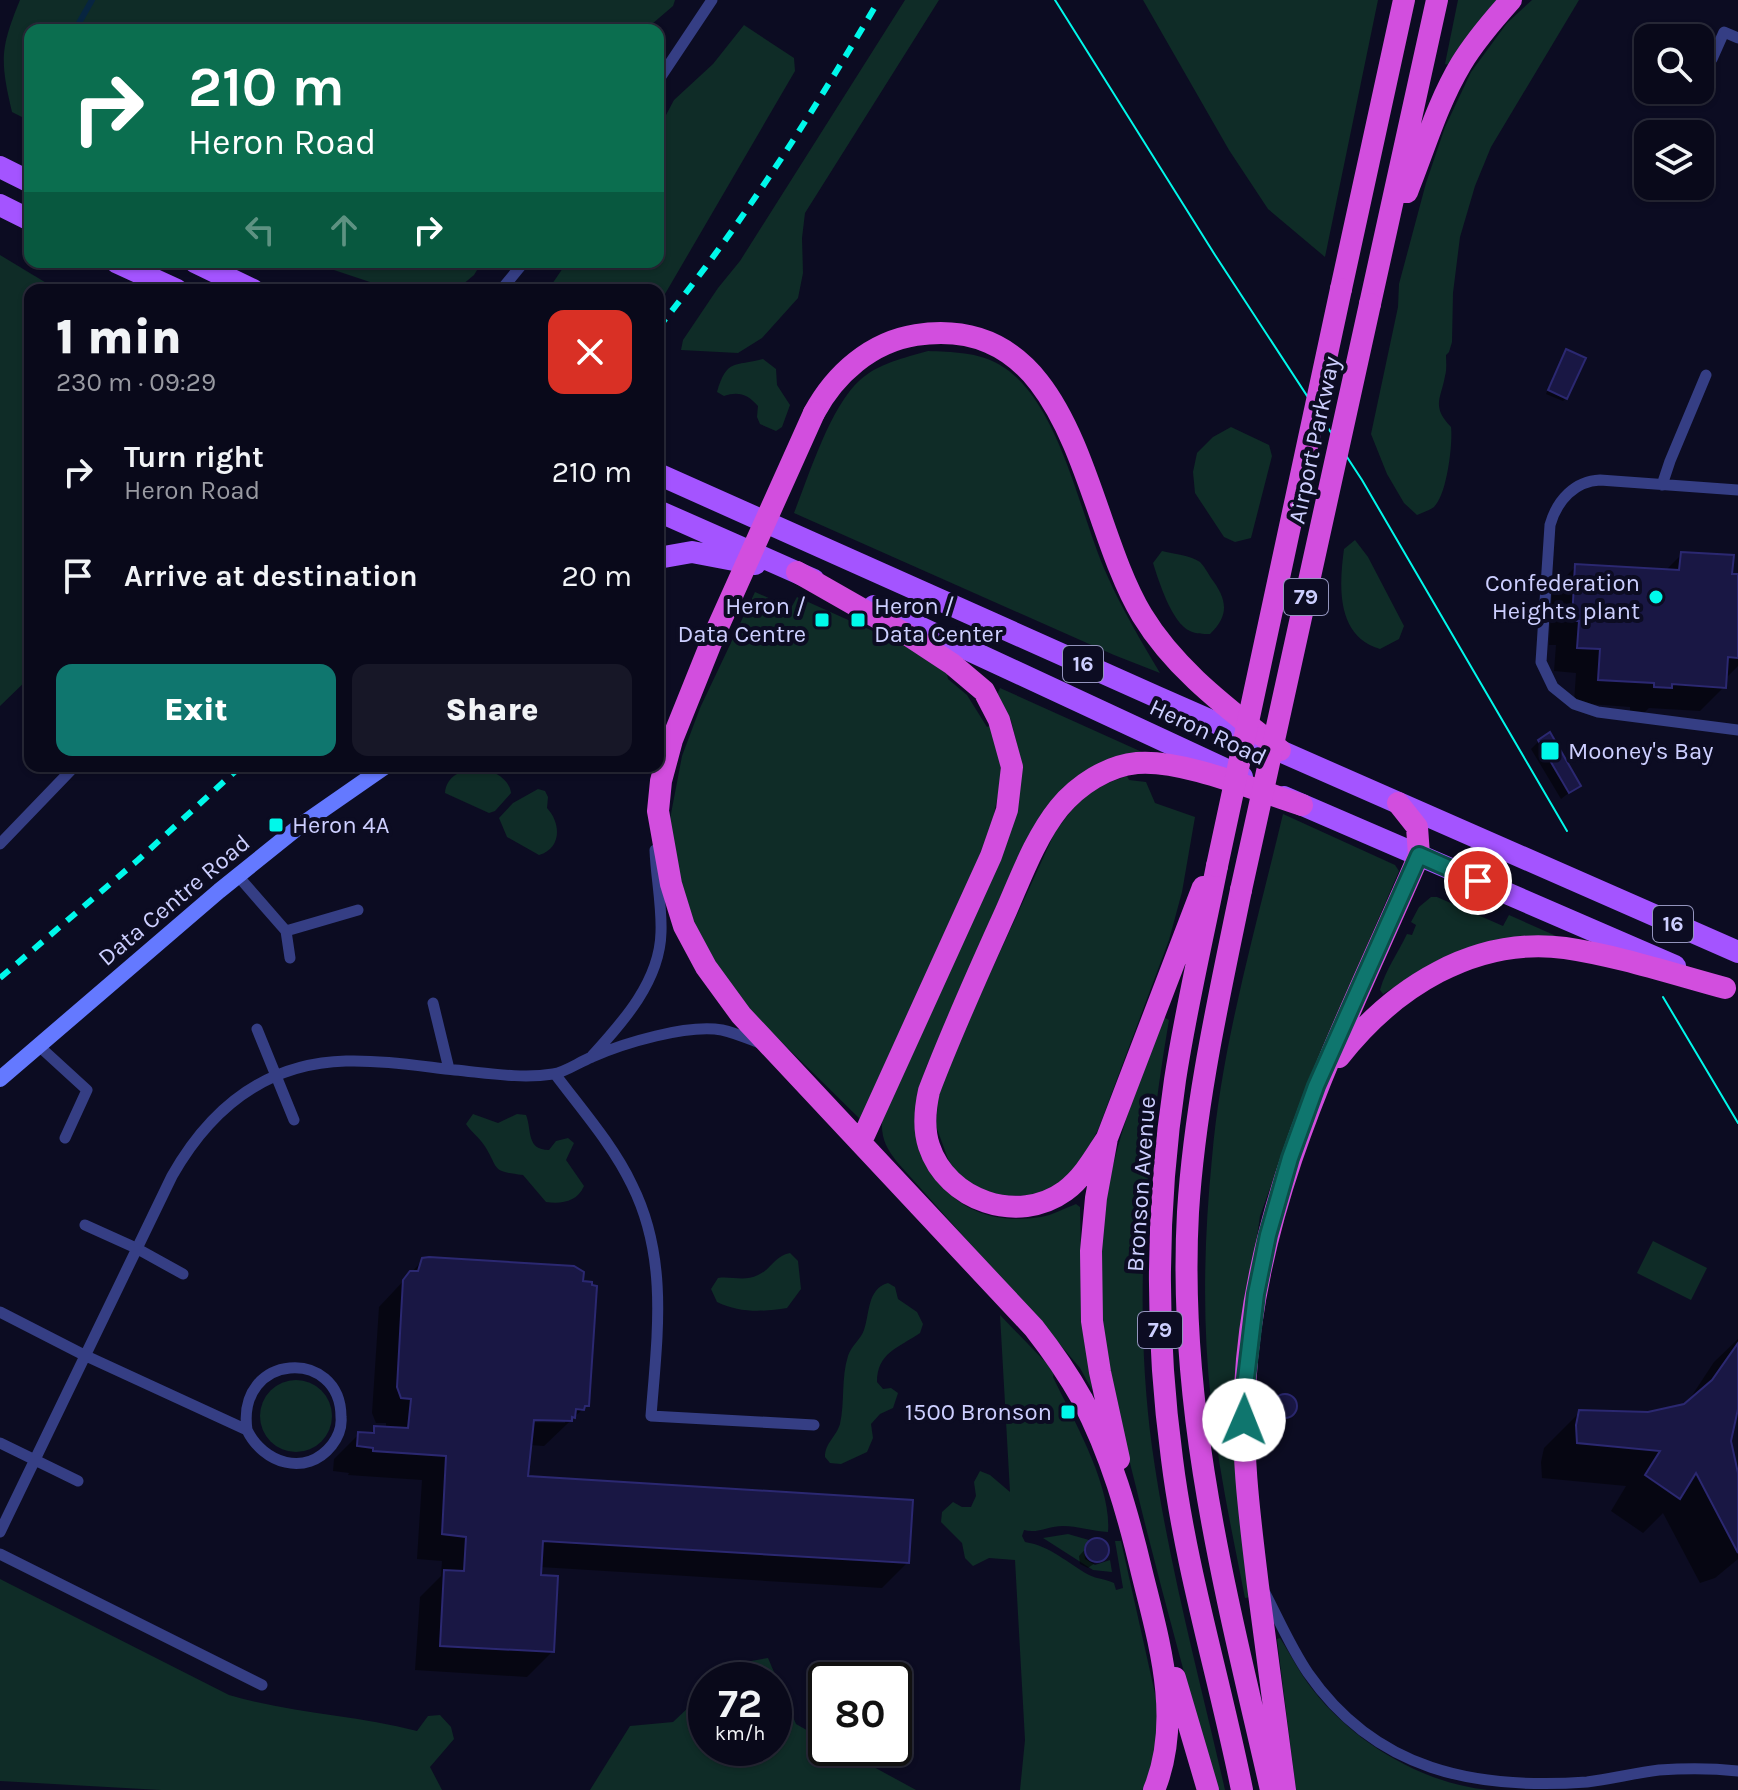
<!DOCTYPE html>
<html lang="en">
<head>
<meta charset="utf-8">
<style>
	:root { --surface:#09091a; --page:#171727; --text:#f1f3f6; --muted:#999aa2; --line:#292a39; --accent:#0f766e }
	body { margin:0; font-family:Karla,sans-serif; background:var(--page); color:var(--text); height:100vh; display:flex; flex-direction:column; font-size:30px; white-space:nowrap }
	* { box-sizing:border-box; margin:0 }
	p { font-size:26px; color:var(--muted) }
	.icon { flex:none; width:44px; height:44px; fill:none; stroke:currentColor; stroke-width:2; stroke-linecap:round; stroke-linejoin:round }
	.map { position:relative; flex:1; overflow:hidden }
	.sheet { position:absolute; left:24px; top:284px; width:640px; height:488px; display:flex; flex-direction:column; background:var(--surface); border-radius:16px; box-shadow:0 2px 6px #0004,0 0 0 2px var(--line) }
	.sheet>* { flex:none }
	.hud { position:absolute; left:24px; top:24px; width:640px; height:244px; border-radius:16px; box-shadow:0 2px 6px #0004,0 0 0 2px var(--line); background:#0b6e4f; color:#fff; overflow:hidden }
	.fabs { position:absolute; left:1634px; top:24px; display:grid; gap:16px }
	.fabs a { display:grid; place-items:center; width:80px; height:80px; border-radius:16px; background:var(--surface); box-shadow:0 2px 6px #0004,0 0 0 2px var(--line); font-size:40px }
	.speed { position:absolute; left:688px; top:1662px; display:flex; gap:16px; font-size:40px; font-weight:700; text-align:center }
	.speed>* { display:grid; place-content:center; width:104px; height:104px; border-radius:50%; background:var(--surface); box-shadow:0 2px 6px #0004,0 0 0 2px var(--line); line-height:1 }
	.speed small { font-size:20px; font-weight:400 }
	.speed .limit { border:4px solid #111; border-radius:12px; background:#fff; color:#111 }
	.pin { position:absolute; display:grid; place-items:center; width:68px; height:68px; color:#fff; margin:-34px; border:4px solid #fff; border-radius:50%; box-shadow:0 2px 8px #0007 }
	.me { position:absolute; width:88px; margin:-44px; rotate:1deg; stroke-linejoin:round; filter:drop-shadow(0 0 6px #0008) }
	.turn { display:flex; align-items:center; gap:28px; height:168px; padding:0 32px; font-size:36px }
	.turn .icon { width:104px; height:104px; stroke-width:2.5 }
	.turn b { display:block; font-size:56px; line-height:68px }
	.lanes { display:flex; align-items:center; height:76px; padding:0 32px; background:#0003; justify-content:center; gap:40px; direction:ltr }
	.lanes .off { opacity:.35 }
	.round { display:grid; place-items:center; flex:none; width:84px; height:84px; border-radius:16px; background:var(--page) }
	.head { display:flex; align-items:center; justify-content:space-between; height:136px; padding:0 32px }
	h1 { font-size:48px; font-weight:800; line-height:60px }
	.primary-button { display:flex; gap:16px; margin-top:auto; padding:16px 32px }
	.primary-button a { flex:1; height:92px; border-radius:16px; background:var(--accent); color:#fff; font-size:32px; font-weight:800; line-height:92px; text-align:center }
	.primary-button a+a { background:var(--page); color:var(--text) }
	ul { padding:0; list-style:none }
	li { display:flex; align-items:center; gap:24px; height:104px; padding:0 32px }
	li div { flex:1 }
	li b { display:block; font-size:30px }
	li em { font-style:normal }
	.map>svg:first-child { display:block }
	.green { fill:#0f2c27 }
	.shadow { fill:#0007; fill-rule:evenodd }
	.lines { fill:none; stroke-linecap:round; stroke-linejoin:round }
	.stream { stroke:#072540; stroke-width:6 }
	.building { fill:#191744; stroke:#2b2871; stroke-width:2 }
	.service { stroke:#353e84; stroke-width:11 }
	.secondary { stroke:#6479ff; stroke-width:16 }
	.primary { stroke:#a454ff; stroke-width:22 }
	.trunk { stroke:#d24ede; stroke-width:22 }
	.tram { stroke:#00f8ea; stroke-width:2 }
	.rail { stroke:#00f8ea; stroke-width:6; stroke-dasharray:12 10; stroke-linecap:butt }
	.trunk-bridge { stroke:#d24ede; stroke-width:22 }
	.route-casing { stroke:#0a4d48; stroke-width:20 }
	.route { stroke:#0f766e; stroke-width:14 }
	.poi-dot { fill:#00f8ea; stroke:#0c0c22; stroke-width:3 }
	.labels { text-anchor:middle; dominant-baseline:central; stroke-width:8; stroke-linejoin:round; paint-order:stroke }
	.shield { fill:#0c0c22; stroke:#9394bd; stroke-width:2 }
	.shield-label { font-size:22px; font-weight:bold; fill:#cdcfff }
	.street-label { font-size:24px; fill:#cdcfff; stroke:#0c0c22 }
	.poi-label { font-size:24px; fill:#cdcfff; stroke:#0c0c22; text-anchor:end }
</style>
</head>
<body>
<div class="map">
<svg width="1738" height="1790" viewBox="0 0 1738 1790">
	<rect width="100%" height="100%" fill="#0c0c22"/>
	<path class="green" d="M 20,0 L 675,0 L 673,6 L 645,30 L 30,30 L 30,121 L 12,112 C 0,60 0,49 20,0 Z
		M 905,0 L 939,0 L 805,213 L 802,238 L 803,273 L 798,298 L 762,338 L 738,353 L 681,350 L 683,340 L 718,288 L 740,261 Z
		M 1143,0 L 1378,0 L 1325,257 L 1268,209 L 1229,150 Z
		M 1458,0 L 1501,0 L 1452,66 L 1445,64 Z
		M 1532,0 L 1579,0 L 1491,147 L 1475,186 L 1460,237 L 1453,293 L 1452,342 L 1449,352 L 1446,355 C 1446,361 1447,369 1445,376 C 1441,399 1431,406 1451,427 C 1453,443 1447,495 1434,507 C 1430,510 1422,513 1417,515 L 1404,503 L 1387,474 L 1371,434 L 1398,307 L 1399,284 L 1426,183 L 1445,127 L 1471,72 L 1507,23 Z
		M 744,25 L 794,58 L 795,71 L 658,306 L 658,290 L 548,290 L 567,262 L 658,262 L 658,130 L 674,100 L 713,64 Z
		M 0,255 L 58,290 L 30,290 L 30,677 L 0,706 Z
		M 310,262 L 482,262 L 474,275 L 456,290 L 394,290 Z
		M 928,351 C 951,352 979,352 1000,365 C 1060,400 1079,514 1107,575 C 1122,609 1141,641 1160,673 L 1114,655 L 794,513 C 809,475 830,407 860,380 C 879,363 904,358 928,351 Z
		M 763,359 L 776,369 L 777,385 L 790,405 L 782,427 L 776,431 L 760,424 L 757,417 L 758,406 C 748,394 738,391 724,396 L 717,392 C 727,358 734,367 763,359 Z
		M 1231,427 L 1269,445 L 1272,456 L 1251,538 L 1235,542 L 1224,537 L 1195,493 L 1193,472 L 1197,453 L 1213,437 Z
		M 1355,540 L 1368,557 L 1404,626 L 1399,639 L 1380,649 C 1336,636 1339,586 1344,549 Z
		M 1162,551 C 1173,554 1190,555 1200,562 C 1204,566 1208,573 1211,578 C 1227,599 1230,615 1210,634 C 1203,634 1196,634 1190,631 C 1172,623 1159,582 1153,563 Z
		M 755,592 L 791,608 L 797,597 L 904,645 L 946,669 L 948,679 L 967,695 L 987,727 L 992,725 L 998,747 L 1002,776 L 990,833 L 863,1122 L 751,1012 L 727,980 L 700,939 L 685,904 L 670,819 L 682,756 L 700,708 Z
		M 1000,688 L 1142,752 L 1071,782 L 927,1065 C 895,1149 946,1233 1041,1217 C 1053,1215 1065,1208 1076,1204 L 1080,1207 L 1082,1301 L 1092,1390 L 1080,1368 L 1051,1334 L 897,1162 C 887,1149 881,1139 882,1121 L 1019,753 L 1011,720 L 997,695 Z
		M 477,767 C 491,770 509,777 511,793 L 495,811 L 489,813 L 445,793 C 446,776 462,770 477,767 Z
		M 1127,776 L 1129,780 L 1146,782 L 1155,803 L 1195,817 L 1182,892 L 1169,940 L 1098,1130 L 1077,1168 L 1067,1178 L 1036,1195 L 1001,1196 L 977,1188 L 955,1171 L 948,1159 L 936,1126 L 938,1099 L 943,1076 L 1055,832 C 1079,800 1088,789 1127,776 Z
		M 538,789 L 545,791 L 548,797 L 547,808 C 561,823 562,848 539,855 L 507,837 L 499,818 L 513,803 Z
		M 1283,814 L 1395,865 L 1399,871 L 1308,1083 L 1260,1216 L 1241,1347 L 1251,1597 L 1245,1598 C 1232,1532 1218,1467 1211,1401 C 1202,1321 1204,1238 1212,1158 C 1222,1042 1256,928 1283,814 Z
		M 1431,897 L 1437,897 L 1503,926 L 1509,915 L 1563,939 L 1414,975 L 1383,994 L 1380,990 C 1386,969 1398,953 1407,934 L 1412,935 L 1416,925 L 1411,922 L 1419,907 Z
		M 1163,1017 L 1169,1020 C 1145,1161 1133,1304 1152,1447 C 1168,1562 1199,1676 1225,1790 L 1216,1790 C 1188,1686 1159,1583 1134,1479 C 1116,1406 1098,1332 1100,1257 C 1102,1173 1134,1095 1163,1017 Z
		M 473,1114 L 498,1123 L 517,1114 L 526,1115 C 532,1130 526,1150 549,1150 L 556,1141 L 568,1138 L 574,1143 L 566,1160 L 584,1186 C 577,1202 562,1204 546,1202 L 523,1175 C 489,1171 500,1169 484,1145 C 479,1137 471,1132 466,1124 Z
		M 1653,1241 L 1707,1268 L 1691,1300 L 1637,1273 Z
		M 790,1253 L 798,1261 L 801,1289 L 787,1308 C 763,1312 739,1313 717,1302 L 711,1289 L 718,1278 C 732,1276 744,1282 758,1275 C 772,1269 774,1256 790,1253 Z
		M 888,1283 L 895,1287 L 898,1299 L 917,1312 L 923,1324 L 920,1333 C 898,1348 877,1353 877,1382 L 883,1389 L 891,1388 L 898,1393 L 893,1408 L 880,1414 L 871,1424 L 873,1438 L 867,1452 L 841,1464 L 830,1463 L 825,1457 C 825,1443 836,1437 840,1424 C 845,1402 841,1378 848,1356 C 851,1346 861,1339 864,1330 C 870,1313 867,1289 888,1283 Z
		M 1000,1315 L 1054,1371 L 1053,1377 C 1073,1419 1112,1486 1108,1532 C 1093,1531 1077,1526 1063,1526 C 1049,1526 1037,1534 1024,1530 L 1022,1536 L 1025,1542 C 1051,1546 1067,1563 1089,1575 C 1097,1579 1106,1579 1114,1583 L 1116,1590 L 1123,1588 L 1115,1541 L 1121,1541 L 1158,1707 L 1156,1748 L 1144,1790 L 1020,1790 L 1025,1740 L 1015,1560 L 989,1558 L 973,1566 L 965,1558 L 962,1543 L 941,1522 L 942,1512 L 953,1502 L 962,1507 L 971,1507 L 976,1496 L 974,1482 L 980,1471 L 990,1475 L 1010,1492 Z
		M260 1416a36 36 0 1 1 72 0a36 36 0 1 1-72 0Z
		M 1068,1534 L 1089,1540 L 1084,1549 L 1085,1559 L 1095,1565 L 1110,1560 L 1112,1572 L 1093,1570 L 1043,1538 Z
		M 0,1579 L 229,1695 C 291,1713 355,1715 417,1731 L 428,1716 L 440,1715 L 451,1727 L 454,1739 L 430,1767 L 442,1790 L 161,1790 L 0,1781 Z
		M 1280,1638 C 1291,1655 1300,1674 1313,1690 C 1354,1742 1421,1783 1488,1790 L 1296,1790 L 1277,1639 Z
		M 768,1658 L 796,1724 L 826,1741 L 826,1748 L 839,1748 L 916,1790 L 590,1790 L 630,1726 L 673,1722 L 706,1691 L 706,1748 L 774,1748 L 774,1680 L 717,1680 L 734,1664 Z"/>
	<path class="shadow" d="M 1566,352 L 1566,398 L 1563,401 L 1546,394 Z
		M 1682,554 L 1730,576 L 1738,576 L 1738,666 L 1724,680 L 1724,687 L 1700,711 L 1649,708 L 1645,712 L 1630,711 L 1630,707 L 1574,703 L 1576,673 L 1554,671 L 1556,645 L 1549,645 L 1552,591 L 1576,566 L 1665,571 Z
		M 1539,741 L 1579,785 L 1561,799 L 1531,749 Z
		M 423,1260 L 587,1405 L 544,1446 L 529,1445 L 526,1478 L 907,1563 L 882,1588 L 540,1567 L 539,1577 L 552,1652 L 527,1677 L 415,1670 L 420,1597 L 441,1576 L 442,1561 L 417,1559 L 422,1480 L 348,1475 L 349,1473 L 333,1471 L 334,1459 L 359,1434 L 369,1435 L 375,1428 L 386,1429 L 386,1423 L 376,1423 L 372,1413 L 379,1307 ZM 524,1418 L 565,1419 L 565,1423 L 524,1422 Z
		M 1738,1339 L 1738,1405 L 1729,1441 L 1738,1479 L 1738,1559 L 1715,1578 L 1700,1583 L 1663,1513 L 1643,1533 L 1611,1511 L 1626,1486 L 1542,1478 L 1541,1462 L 1544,1448 L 1580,1412 L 1648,1414 L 1687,1403 L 1714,1362 Z
		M 1284,1396 L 1292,1399 L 1295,1406 L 1283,1422 L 1275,1424 L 1266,1416 L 1269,1408 Z
		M 1097,1541 L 1105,1545 L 1106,1550 L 1102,1558 L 1088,1568 L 1080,1564 L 1079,1556 L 1091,1543 Z"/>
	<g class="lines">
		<path class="stream" d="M 75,30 L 92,0
			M 25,120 L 30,111"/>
	</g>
	<path class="building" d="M 1566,349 L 1586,358 L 1567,399 L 1548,390 Z
		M 1681,552 L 1734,555 L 1732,574 L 1738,574 L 1738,658 L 1728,657 L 1726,688 L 1672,684 L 1672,688 L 1654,687 L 1654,683 L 1598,680 L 1600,649 L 1577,648 L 1579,621 L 1572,621 L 1575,564 L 1679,570 Z
		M 1550,732 L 1581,786 L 1569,793 L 1538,740 Z
		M 429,1257 L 574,1266 L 584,1272 L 583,1281 L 592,1282 L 592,1285 L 597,1286 L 589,1406 L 585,1406 L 584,1410 L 576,1409 L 575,1418 L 572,1417 L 572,1421 L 534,1420 L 528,1476 L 913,1500 L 909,1563 L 543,1541 L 541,1575 L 558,1576 L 554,1652 L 440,1646 L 444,1570 L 464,1571 L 466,1537 L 442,1534 L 446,1456 L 373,1451 L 373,1448 L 357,1446 L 358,1432 L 374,1433 L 374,1426 L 408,1428 L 411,1399 L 401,1398 L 397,1387 L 403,1280 L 410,1271 L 418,1271 L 422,1258 Z
		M 1738,1343 L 1738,1409 L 1731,1441 L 1738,1473 L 1738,1553 L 1696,1473 L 1680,1499 L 1645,1475 L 1660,1451 L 1577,1443 L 1576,1425 L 1579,1410 L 1648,1412 L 1684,1404 L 1712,1380 Z
		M1273 1406a12 12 0 1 1 24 0a12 12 0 1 1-24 0Z
		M1085 1550a12 12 0 1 1 24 0a12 12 0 1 1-24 0Z"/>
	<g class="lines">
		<path class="service" d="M 1712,59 L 1724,32 L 1738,38
			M 658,81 L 712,0
			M 501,290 L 524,262
			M 1662,485 L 1670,461 L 1706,375
			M 1738,490 L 1600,480 C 1575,481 1557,500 1550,525 L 1541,662 L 1553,687 L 1574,704 L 1598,712 L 1738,730
			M 0,844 L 75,766
			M 238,876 L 286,931 L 290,958
			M 286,931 L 358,910
			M 433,1003 L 449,1069
			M 257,1029 L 294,1120
			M 40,1047 L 87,1090 L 65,1138
			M 592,1056 C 623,1022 660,981 661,932 C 662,905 656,877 655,850
			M 555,1074 C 582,1110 613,1145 632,1185 C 669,1259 657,1337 651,1416 L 814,1425
			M 85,1225 L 136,1248 L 183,1274
			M 0,1312 L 84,1355 L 247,1430 C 263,1463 306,1478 332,1445 C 338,1437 342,1427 341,1417 C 341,1347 236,1352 247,1430
			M 0,1443 L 78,1481
			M 0,1532 L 172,1176 C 210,1109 265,1063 346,1061 C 382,1060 419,1066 455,1070 C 487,1073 521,1079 553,1074 C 566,1072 579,1062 592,1057 C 624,1043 687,1024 722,1030 C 736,1033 749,1039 762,1044
			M 0,1554 L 262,1685
			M 1265,1593 C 1279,1620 1291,1648 1308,1673 C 1376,1771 1475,1790 1587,1782 C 1611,1779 1635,1773 1659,1770 C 1686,1768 1712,1768 1738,1771"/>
		<path class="secondary" d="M 0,1079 L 219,891 L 301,825 L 386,766"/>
		<path class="primary" d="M 0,167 L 30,182
			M 0,205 L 30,220
			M 116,262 L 177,290
			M 195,262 L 253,290
			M 658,474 L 1157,697 L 1738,952
			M 658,511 L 814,580
			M 658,558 L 692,552 L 755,564
			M 874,606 L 1242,777
			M 1284,797 L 1675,966"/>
		<path class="trunk" d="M 1407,192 C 1424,150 1437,104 1461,64 C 1475,41 1493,20 1511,0
			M 1341,289 L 1404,0
			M 1370,304 L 1437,0
			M 814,413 C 835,374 871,342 916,335 C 1077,311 1082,516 1142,615 C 1176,671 1229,709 1280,750
			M 797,572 L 911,637 L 952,664 L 984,691 L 999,720 L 1012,767 L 1007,810 L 991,856 L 861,1142
			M 713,638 L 672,740 L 661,781 L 658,811 L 671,884 L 684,926 L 706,967 L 741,1015 L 1034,1328 C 1052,1351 1068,1374 1082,1399 C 1111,1454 1128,1514 1142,1573 C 1159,1642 1183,1720 1154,1790
			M 1217,866 C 1203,937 1186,1008 1175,1080 C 1156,1206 1155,1333 1172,1459 C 1186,1571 1220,1680 1242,1790
			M 1241,890 C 1219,997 1195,1103 1188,1212 C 1177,1412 1227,1597 1271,1790
			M 1339,1057 C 1393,988 1474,936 1565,948 C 1619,956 1673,974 1725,988
			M 1107,1138 C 1095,1156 1084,1177 1065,1191 C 1018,1225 947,1201 929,1146 C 923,1128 925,1109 929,1091 C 952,1030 979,971 1006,911 C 1021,877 1035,838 1059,808 C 1078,785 1107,766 1137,763 C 1183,759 1257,791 1302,805
			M 1119,1459 L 1100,1372 L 1092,1321 L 1091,1251 L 1096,1198 L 1107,1138 L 1203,887
			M 1175,1678 L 1208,1790
			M 1285,1790 C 1276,1722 1267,1654 1258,1586 C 1250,1519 1241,1454 1245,1387 C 1255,1193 1344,1030 1419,855 L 1417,827 L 1398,803"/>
		<path class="tram" d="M 1055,0 L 1215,255 L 1362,480 L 1567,831
			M 1663,997 L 1738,1123"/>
		<path class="rail" d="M 658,328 C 742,225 812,114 879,0
			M 0,978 L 138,860 L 241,766"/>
		<path class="trunk-bridge" d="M 713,638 L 814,413
			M 1217,866 L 1341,289
			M 1241,890 L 1370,304"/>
	</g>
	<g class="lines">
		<g class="route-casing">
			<path id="route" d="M 1244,1420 L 1245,1387 L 1256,1294 L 1268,1235 L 1290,1158 L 1316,1086 L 1419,855 L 1478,881"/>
		</g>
		<use href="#route" class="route"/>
	</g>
	<g class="poi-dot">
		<circle cx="1656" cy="597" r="8"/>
		<rect x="814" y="612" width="16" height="16" rx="4"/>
		<rect x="850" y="612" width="16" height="16" rx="4"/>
		<rect x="1540" y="741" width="20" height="20" rx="4"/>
		<rect x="268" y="817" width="16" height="16" rx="4"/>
		<rect x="1060" y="1404" width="16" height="16" rx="4"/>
	</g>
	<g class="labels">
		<g class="shield">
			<rect x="1284" y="579" width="44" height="36" rx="6"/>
			<rect x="1063" y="646" width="40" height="36" rx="6"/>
			<rect x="1653" y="906" width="40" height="36" rx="6"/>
			<rect x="1138" y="1312" width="44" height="36" rx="6"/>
		</g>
		<g class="shield-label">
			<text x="1306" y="597">79</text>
			<text x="1083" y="664">16</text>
			<text x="1673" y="924">16</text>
			<text x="1160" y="1330">79</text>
		</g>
		<g class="street-label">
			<text transform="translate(1314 440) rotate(-78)">Airport Parkway</text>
			<text transform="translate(1208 732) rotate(25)">Heron Road</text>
			<text transform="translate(174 900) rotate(-40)">Data Centre Road</text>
			<text transform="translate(1141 1184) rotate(-86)">Bronson Avenue</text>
		</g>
		<g class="poi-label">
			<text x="1640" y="583">Confederation<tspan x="1640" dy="28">Heights plant</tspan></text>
			<text x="806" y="606">Heron /<tspan x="806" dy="28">Data Centre</tspan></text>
			<text x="874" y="606" text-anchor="start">Heron /<tspan x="874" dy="28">Data Center</tspan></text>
			<text x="1568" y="751" text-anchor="start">Mooney's Bay</text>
			<text x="292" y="825" text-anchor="start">Heron 4A</text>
			<text x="1052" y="1412">1500 Bronson</text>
		</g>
	</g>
</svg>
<div class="fabs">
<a><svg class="icon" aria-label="search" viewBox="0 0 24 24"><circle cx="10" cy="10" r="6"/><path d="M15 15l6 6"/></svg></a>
<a><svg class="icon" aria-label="layers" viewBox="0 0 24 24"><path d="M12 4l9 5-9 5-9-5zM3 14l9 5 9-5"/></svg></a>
</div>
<div class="speed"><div>72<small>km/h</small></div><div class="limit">80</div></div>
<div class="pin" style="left:1478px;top:881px;background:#d93025"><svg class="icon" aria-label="arrive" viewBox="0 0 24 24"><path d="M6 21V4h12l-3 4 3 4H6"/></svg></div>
<svg class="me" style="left:1244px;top:1420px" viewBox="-20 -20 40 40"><circle r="19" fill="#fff"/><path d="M0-13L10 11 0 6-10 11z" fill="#0f766e"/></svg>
<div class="hud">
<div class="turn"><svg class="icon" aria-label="right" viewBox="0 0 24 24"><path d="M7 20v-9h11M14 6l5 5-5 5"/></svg><div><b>210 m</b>Heron Road</div></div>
<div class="lanes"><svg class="icon off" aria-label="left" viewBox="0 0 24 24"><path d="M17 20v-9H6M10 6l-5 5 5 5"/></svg><svg class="icon off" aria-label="ahead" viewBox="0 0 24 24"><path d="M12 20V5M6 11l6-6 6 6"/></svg><svg class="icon" aria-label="right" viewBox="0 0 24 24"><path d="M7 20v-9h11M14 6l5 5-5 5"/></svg></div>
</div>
<section class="sheet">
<div class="head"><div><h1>1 min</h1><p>230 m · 09:29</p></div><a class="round" style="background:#d93025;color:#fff"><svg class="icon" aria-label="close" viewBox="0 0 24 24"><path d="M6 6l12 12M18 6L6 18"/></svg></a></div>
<ul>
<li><svg class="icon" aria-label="right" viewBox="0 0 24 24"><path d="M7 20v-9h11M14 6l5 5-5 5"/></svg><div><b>Turn right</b><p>Heron Road</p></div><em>210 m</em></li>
<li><svg class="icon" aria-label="arrive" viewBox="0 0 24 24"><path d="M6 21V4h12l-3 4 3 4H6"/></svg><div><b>Arrive at destination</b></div><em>20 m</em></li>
</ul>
<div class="primary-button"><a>Exit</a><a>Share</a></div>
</section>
</div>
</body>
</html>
